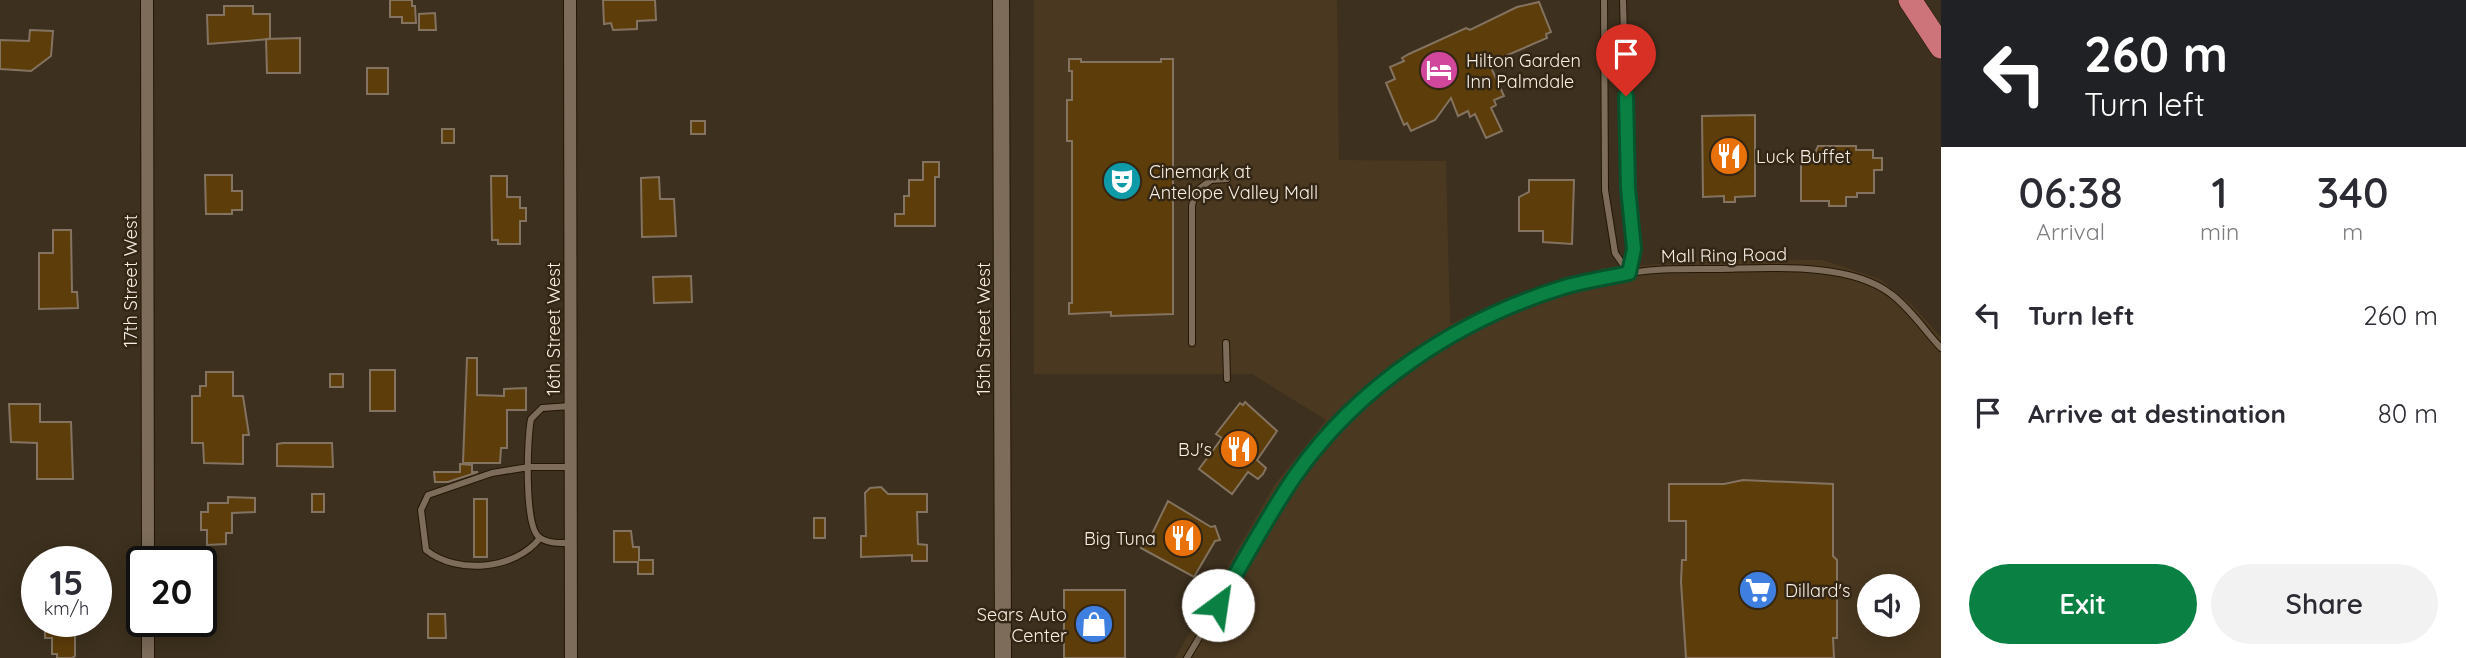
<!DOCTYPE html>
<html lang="en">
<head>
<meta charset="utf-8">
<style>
	:root { --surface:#fff; --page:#f2f2f3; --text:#2b2b33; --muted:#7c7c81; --accent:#0b8043 }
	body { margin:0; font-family:Quicksand,sans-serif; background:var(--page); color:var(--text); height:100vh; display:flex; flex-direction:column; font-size:26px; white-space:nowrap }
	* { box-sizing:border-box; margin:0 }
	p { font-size:23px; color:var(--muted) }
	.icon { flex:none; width:38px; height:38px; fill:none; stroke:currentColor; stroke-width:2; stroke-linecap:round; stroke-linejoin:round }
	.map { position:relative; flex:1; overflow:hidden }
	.panel { display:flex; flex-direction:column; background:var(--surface); width:525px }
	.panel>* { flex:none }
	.top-card { background:#202124; color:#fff; overflow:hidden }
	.fabs { position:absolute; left:1857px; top:574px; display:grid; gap:14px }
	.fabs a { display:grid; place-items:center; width:63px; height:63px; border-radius:50%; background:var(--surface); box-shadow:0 4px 18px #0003; font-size:35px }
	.speed { position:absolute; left:21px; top:546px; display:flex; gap:14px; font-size:35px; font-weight:700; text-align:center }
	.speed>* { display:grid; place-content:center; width:91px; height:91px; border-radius:50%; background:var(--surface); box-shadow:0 4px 18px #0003; line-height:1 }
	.speed small { font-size:18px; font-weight:400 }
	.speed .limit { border:4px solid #111; border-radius:10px; background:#fff; color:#111 }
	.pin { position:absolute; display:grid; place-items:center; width:60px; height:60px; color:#fff; margin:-72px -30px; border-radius:50% 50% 50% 0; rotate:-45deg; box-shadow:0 0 7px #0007 }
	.pin .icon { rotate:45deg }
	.me { position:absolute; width:77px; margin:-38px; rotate:31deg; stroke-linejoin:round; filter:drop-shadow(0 0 5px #0008) }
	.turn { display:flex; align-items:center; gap:24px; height:147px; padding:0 28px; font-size:32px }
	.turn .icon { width:91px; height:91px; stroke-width:2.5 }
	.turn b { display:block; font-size:49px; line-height:60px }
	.eta { display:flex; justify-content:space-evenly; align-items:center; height:119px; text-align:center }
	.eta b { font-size:42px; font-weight:600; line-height:49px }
	.primary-button { display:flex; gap:14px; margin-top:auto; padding:14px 28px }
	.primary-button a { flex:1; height:80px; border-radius:42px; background:var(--accent); color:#fff; font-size:28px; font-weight:600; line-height:80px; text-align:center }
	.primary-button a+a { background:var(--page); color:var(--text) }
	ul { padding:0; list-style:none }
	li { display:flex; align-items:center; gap:21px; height:98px; padding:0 28px }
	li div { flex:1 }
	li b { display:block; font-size:26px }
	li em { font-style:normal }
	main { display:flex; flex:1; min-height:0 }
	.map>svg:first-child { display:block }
	.built { fill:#4a3820; fill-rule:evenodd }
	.building { fill:#5d3d0a; stroke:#837360; stroke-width:2 }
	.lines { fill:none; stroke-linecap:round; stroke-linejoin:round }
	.service-casing { stroke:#241706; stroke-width:8 }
	.minor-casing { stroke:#241706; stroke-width:14 }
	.tertiary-casing { stroke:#241706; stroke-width:18 }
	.motorway-casing { stroke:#241706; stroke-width:24 }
	.service { stroke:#7c6c59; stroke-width:6 }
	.minor { stroke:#7c6c59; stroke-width:12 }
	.tertiary { stroke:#7c6c59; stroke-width:16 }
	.motorway { stroke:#cc7479; stroke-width:23 }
	.route-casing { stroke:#07532c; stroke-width:18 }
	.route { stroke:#0b8043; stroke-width:12 }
	.labels { text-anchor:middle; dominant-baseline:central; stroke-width:5; stroke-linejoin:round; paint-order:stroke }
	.poi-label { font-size:18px; fill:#f8efe4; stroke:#332614; text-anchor:start }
	.street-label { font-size:18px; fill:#f8efe4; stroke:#332614 }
</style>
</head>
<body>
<main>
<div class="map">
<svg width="1941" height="658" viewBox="0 0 1941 658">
	<rect width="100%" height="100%" fill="#3d301e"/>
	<path class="built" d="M 1034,0 L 1337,0 L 1339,160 L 1446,161 L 1450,324 L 1528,290 L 1603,268 L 1730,259 L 1823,260 L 1880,279 L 1912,305 L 1941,337 L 1941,658 L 1175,658 L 1275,484 L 1326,420 L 1252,374 L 1034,374 ZM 1869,586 L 1908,586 L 1908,625 L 1869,625 Z"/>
	<path class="building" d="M 390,0 L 412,0 L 412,6 L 415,6 L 416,23 L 402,23 L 402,17 L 390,17 Z
		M 603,0 L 655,0 L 656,20 L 637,21 L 637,29 L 613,30 L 611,23 L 604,24 Z
		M 1539,2 L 1551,32 L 1546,34 L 1547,38 L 1489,63 L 1504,96 L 1494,100 L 1496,105 L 1491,108 L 1502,131 L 1486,138 L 1475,114 L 1470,117 L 1468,111 L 1458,116 L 1451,98 L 1435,120 L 1411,131 L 1407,123 L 1404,125 L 1386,83 L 1395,79 L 1390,67 L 1404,61 L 1402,58 L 1409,54 L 1466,28 L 1470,30 L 1517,7 Z
		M 224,6 L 253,6 L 253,14 L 270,14 L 270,39 L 208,44 L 207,15 L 224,15 Z
		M 435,13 L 436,30 L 419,30 L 419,14 Z
		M 30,30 L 53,31 L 51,56 L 31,71 L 0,69 L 0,40 L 29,41 Z
		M 300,38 L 300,73 L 267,73 L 266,39 Z
		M 1069,59 L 1081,59 L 1081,62 L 1161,62 L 1161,59 L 1173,59 L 1173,314 L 1111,316 L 1111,312 L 1069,314 L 1069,303 L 1072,303 L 1072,141 L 1067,141 L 1067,100 L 1072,100 L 1072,71 L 1069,71 Z
		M 367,68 L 388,68 L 388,94 L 367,94 Z
		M 1755,115 L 1755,196 L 1735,197 L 1735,202 L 1724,202 L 1724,196 L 1703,197 L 1702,116 Z
		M 691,121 L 705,121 L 705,134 L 691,134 Z
		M 442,129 L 454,129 L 454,143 L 442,143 Z
		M 1818,146 L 1856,146 L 1856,150 L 1873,150 L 1873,158 L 1882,158 L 1882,170 L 1874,170 L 1874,193 L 1857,193 L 1857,197 L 1846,197 L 1846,206 L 1829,206 L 1829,201 L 1801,201 L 1801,158 L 1813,158 Z
		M 923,162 L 939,162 L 939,177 L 935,177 L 935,226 L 895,226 L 895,214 L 904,214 L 904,196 L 909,196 L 909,180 L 923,180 Z
		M 205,175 L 232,175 L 232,191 L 242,191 L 242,210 L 232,210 L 232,214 L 206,214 Z
		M 491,176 L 507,176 L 507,197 L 520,197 L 520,208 L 526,208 L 526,221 L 520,221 L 520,244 L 498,244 L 498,240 L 492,240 Z
		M 659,177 L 660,199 L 674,199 L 676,236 L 642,237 L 641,178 Z
		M 1529,180 L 1574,180 L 1572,244 L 1543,242 L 1543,231 L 1519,231 L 1519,197 L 1529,192 Z
		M 53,230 L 71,230 L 72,292 L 77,292 L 78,308 L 39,309 L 39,253 L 53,253 Z
		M 691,276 L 692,302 L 654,303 L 653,277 Z
		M 467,358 L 477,358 L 477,395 L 504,396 L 504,389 L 526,388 L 526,410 L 507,410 L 507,448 L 501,448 L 500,463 L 463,463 Z
		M 370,370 L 395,370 L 395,411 L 370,411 Z
		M 206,372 L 233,372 L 233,396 L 243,396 L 249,435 L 243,435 L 243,464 L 204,463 L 203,443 L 192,443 L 192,396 L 200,396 L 200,386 L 206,386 Z
		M 330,374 L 343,374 L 343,387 L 330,387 Z
		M 1245,402 L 1277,431 L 1257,460 L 1266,468 L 1263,474 L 1258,479 L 1248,472 L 1232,494 L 1199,469 L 1222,438 L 1216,434 L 1240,403 L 1243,405 Z
		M 9,404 L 40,404 L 40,422 L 71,422 L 73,479 L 37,479 L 37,443 L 11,442 Z
		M 283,443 L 332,443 L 333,467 L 277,466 L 277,444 Z
		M 460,464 L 472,465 L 472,472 L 478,472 L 448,482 L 435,482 L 434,472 L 460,472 Z
		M 1743,480 L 1833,484 L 1833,556 L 1837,560 L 1837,638 L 1833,638 L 1834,658 L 1686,658 L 1681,582 L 1682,560 L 1686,560 L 1686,521 L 1669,521 L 1669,484 L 1724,484 Z
		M 881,487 L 888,494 L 927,494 L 927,512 L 917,512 L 918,544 L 927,545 L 927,561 L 912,561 L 912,555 L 861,557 L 861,536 L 866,536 L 865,493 L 870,488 Z
		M 312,494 L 324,494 L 324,512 L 312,512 Z
		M 228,497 L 255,498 L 255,512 L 232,513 L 232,533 L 226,533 L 226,544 L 207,545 L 207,530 L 201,530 L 201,512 L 208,512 L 208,503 L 228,503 Z
		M 474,499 L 487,499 L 487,557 L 474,557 Z
		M 1168,501 L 1211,527 L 1215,526 L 1220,540 L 1215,541 L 1194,577 L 1141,548 L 1148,535 L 1151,536 Z
		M 814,518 L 825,518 L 825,538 L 814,538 Z
		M 614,531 L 631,531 L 633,547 L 639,547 L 639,560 L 653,560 L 653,574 L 638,574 L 638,562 L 614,562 Z
		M 1064,590 L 1125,590 L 1125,658 L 1064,658 Z
		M 428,614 L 445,614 L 446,638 L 428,638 Z
		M 45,621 L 75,621 L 75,656 L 72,658 L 57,658 L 57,654 L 52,654 L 52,638 L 45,638 Z"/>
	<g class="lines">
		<g class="service-casing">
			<path id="service" d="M 1604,0 L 1605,190 L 1615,253 L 1629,273
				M 1623,0 L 1628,188 L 1634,249 L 1629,273
				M 1192,343 L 1192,206 L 1195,192 L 1211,180 L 1227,179
				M 1226,343 L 1227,379
				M 571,406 L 542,408 L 531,419 C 527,438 524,526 539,537 C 548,544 560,543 571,543
				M 540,538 C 515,570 457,575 426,550 L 421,510 L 428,495 L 492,473 L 529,467 L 571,467
				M 1187,658 C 1211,617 1236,576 1260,535 C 1271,515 1282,494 1295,476 C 1373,367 1499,292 1631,273 C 1661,268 1691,269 1721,269 C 1770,268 1850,262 1891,294 C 1910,308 1925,331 1941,348"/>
		</g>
		<g class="minor-casing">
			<path id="minor" d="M 147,0 L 148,562
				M 570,0 L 571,658
				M 148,621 L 148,658"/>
		</g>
		<g class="tertiary-casing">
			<path id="tertiary" d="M 1001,0 L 1003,658"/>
		</g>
		<g class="motorway-casing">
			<path id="motorway" d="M 1910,0 L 1941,47"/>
		</g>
		<use href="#service" class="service"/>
		<use href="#minor" class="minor"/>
		<use href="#tertiary" class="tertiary"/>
		<use href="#motorway" class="motorway"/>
	</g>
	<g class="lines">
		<g class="route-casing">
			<path id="route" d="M 1218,605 C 1243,562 1267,517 1295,476 C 1358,386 1457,320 1561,288 C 1583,281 1606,278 1629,273 L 1634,249 L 1628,188 L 1626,96"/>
		</g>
		<use href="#route" class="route"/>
	</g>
	<defs>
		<g id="hotel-disc" transform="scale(2.0125)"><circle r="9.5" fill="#d1479c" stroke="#332614"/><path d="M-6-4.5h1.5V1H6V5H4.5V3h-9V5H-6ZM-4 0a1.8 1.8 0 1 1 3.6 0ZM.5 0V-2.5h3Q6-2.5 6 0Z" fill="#fff"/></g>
		<g id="restaurant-disc" transform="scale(2.0125)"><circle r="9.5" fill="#e8710a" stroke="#332614"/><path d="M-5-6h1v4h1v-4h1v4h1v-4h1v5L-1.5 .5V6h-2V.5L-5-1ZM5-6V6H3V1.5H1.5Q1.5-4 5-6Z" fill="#fff"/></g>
		<g id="theatre-disc" transform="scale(2.0125)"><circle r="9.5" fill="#0f9aa8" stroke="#332614"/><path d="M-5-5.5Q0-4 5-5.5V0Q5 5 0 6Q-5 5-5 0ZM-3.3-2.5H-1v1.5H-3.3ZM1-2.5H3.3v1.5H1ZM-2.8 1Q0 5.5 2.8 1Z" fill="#fff"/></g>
		<g id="supermarket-disc" transform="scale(2.0125)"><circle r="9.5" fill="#3f7fe0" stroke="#332614"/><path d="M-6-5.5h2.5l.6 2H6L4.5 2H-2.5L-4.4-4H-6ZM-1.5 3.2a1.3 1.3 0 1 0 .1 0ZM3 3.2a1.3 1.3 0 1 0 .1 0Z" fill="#fff"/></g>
		<g id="shop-disc" transform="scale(2.0125)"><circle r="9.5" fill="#3f7fe0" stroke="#332614"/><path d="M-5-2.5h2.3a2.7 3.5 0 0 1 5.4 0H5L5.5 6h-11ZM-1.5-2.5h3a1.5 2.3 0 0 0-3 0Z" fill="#fff"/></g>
	</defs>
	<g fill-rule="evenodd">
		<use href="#hotel-disc" x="1439" y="70"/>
		<use href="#restaurant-disc" x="1729" y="156"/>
		<use href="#theatre-disc" x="1122" y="181"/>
		<use href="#restaurant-disc" x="1239" y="449"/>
		<use href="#restaurant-disc" x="1183" y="538"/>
		<use href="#supermarket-disc" x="1758" y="590"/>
		<use href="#shop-disc" x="1094" y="624"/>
	</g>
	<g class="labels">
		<g class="poi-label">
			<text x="1466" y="60">Hilton Garden<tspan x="1466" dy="21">Inn Palmdale</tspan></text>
			<text x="1756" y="156">Luck Buffet</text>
			<text x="1149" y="171">Cinemark at<tspan x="1149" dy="21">Antelope Valley Mall</tspan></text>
			<text x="1212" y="449" text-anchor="end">BJ's</text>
			<text x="1156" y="538" text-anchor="end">Big Tuna</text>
			<text x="1785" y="590">Dillard's</text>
			<text x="1067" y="614" text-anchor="end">Sears Auto<tspan x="1067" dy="21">Center</tspan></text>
		</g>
		<g class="street-label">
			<text transform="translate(1724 255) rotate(-1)">Mall Ring Road</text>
			<text transform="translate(130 281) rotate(-90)">17th Street West</text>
			<text transform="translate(553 329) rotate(-90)">16th Street West</text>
			<text transform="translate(983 329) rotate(-90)">15th Street West</text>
		</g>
	</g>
</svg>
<div class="fabs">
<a><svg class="icon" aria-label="sound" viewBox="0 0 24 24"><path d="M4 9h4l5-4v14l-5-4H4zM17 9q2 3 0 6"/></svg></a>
</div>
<div class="speed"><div>15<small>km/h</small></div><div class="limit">20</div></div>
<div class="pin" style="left:1626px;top:96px;background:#d93025"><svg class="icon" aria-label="arrive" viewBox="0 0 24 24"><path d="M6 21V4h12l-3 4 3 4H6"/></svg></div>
<svg class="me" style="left:1218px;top:605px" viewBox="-20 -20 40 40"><circle r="19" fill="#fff"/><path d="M0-13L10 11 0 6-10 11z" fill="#0b8043"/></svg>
</div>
<section class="panel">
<div class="top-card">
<div class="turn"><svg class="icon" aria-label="left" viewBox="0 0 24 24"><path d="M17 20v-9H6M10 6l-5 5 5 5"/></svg><div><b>260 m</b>Turn left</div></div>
</div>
<div class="eta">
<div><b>06:38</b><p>Arrival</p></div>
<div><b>1</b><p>min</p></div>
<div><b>340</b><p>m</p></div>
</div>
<ul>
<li><svg class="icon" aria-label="left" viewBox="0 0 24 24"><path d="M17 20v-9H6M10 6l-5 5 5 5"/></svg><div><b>Turn left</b></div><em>260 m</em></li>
<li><svg class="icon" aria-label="arrive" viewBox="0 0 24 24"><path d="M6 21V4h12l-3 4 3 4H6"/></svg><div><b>Arrive at destination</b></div><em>80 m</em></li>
</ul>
<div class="primary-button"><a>Exit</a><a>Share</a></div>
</section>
</main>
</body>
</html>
